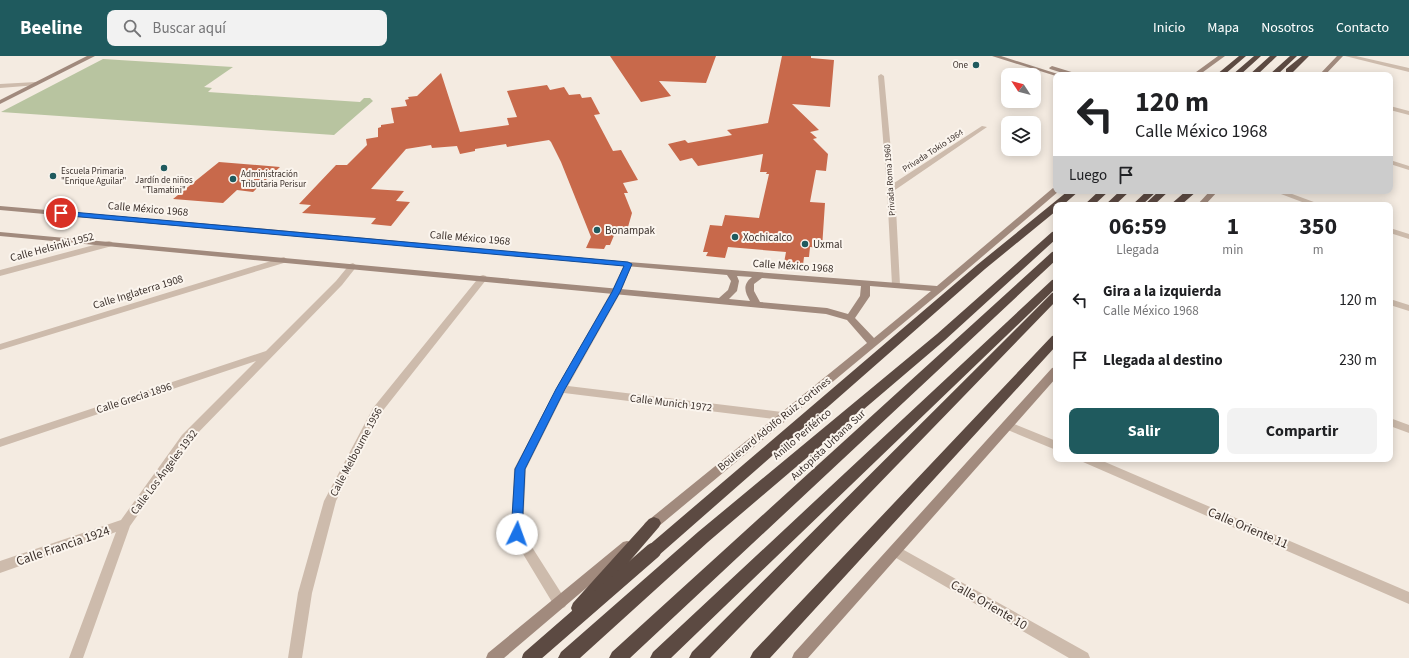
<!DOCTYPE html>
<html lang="es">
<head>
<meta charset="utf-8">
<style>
	:root { --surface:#fff; --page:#f2f2f2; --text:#202124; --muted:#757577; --accent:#1f5a5e }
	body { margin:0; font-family:"Source Sans 3",sans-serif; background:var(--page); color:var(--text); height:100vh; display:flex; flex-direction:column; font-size:15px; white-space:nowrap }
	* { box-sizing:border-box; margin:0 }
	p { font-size:13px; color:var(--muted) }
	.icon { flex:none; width:22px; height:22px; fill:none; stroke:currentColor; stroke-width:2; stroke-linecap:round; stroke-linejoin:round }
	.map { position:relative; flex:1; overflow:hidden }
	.sheet { position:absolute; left:1053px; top:146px; width:340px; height:260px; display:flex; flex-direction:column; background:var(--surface); border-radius:8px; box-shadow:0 2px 10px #0003 }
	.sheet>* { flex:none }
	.banner { position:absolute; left:1053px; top:16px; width:340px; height:122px; border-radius:8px; box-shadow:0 2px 10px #0003; background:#fff; color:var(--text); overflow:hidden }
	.needle { width:26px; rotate:306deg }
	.fabs { position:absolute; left:1001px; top:12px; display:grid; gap:8px }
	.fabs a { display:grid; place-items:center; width:40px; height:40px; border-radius:8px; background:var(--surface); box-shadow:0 2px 10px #0003; font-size:20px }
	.pin { position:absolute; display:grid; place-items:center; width:34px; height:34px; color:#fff; margin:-17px; border:2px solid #fff; border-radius:50%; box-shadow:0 1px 4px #0007 }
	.me { position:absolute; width:44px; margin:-22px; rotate:3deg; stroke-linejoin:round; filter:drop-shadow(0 0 3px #0008) }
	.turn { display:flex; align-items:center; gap:14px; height:84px; padding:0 16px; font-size:18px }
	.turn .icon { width:52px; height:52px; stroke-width:2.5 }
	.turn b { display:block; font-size:28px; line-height:34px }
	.then { display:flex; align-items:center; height:38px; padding:0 16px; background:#0003; gap:8px; font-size:15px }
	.eta { display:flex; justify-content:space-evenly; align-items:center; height:68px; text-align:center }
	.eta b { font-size:24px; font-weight:700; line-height:28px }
	.cta { display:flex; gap:8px; margin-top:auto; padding:8px 16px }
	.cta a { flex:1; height:46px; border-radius:8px; background:var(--accent); color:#fff; font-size:16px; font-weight:700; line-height:46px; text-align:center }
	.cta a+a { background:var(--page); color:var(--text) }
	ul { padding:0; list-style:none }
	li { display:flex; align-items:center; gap:12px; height:60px; padding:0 16px }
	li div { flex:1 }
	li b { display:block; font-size:15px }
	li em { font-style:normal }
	header { display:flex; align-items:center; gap:24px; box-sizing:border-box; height:56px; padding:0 20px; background:var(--accent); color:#fff }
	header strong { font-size:19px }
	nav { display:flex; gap:22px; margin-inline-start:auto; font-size:14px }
	.search { width:280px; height:36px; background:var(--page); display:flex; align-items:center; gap:10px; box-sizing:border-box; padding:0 14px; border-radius:8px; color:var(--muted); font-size:15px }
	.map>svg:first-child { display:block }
	.green { fill:#b8c4a0 }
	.building { fill:#c8694b }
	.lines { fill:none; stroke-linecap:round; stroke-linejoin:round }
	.street { fill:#cdbbac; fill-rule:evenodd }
	.secondary { fill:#a18a7d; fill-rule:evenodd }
	.highway { fill:#5c4a42; fill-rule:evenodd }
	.highway-bridge { stroke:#5c4a42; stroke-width:16 }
	.route { fill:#1a73e8; stroke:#114b97 }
	.poi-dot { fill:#1f5a5e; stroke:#fbf5ee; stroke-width:1.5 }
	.labels { text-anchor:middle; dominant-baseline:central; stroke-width:4; stroke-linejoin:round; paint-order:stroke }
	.far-poi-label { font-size:9px; fill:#3b302b; stroke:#fbf5ee; text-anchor:start }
	.far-street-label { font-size:9px; fill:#3b302b; stroke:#fbf5ee }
	.street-label { font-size:11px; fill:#3b302b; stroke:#fbf5ee }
	.poi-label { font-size:11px; fill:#3b302b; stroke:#fbf5ee; text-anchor:start }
	.near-street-label { font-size:13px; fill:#3b302b; stroke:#fbf5ee }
</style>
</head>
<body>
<header>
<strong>Beeline</strong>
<div class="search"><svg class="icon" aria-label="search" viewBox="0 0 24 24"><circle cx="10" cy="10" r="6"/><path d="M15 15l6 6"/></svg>Buscar aquí</div>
<nav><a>Inicio</a><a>Mapa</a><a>Nosotros</a><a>Contacto</a></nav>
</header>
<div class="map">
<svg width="1409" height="602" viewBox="0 0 1409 602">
	<rect width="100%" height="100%" fill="#f4ebe1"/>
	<path class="green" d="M 103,3 L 233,11 L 204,31 L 212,32 L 208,36 L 360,46 L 364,42 L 370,42 L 373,45 L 334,79 L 1,56 Z"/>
	<path class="building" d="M 610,0 L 716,0 L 706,27 L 659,25 L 671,40 L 641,46 Z
		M 782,0 L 811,0 L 811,2 L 834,4 L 830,51 L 792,48 L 819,74 L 810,76 L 817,82 L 813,83 L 828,98 L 826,115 L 816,114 L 810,146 L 825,147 L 822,192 L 810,191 L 809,201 L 804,201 L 803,209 L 784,207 L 786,196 L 728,191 L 725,202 L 706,200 L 708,196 L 703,196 L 710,169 L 722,170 L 725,159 L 759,162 L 769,118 L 766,118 L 767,116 L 760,116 L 763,98 L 698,110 L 692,102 L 680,105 L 668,88 L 685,84 L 688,87 L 732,79 L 727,74 L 768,67 Z
		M 441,17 L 460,76 L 509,69 L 507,62 L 517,61 L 507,35 L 547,29 L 550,34 L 564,31 L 569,39 L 580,38 L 582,42 L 591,41 L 600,58 L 594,59 L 613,95 L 621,94 L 638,124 L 623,127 L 628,137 L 624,137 L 632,157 L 626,178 L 615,177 L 610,189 L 606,189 L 604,193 L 586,192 L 591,181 L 561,106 L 551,86 L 549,84 L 507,91 L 506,88 L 475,93 L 475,95 L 460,98 L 457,90 L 432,92 L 431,89 L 406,93 L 371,133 L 404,135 L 396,145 L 410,146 L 391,170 L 371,168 L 376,162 L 302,157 L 311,149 L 299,148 L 336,109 L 347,109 L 367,89 L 366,83 L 378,81 L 378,72 L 381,71 L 381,69 L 394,67 L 391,52 L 407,50 L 405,44 L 409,43 L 408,41 L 417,40 Z
		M 219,106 L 280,111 L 253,136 L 237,134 L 223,147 L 173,143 Z"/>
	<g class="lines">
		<path class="street" d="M 1345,0 L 1356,0 L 1409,12 L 1409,16 Z
			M 881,18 L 884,20 L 894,127 L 982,70 L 987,71 L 895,134 L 900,229 L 896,232 L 892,229 L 887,133 L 878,20 Z
			M 36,26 L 38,27 L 38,29 L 0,32 L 0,28 Z
			M 1390,50 L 1409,55 L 1409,59 L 1390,54 Z
			M 1390,104 L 1409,110 L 1409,114 L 1390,108 Z
			M 1273,135 L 1284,135 L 1322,149 L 1310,149 Z
			M 1390,172 L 1409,178 L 1409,183 L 1390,177 Z
			M 109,185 L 112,186 L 113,188 L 112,190 L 0,220 L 0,214 Z
			M 284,201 L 288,204 L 287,206 L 0,294 L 0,288 Z
			M 628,206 L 632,209 L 621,236 L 568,330 L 782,356 L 786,357 L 787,360 L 786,363 L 782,364 L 564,337 L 526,413 L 523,477 L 565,543 L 567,547 L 565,551 L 560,553 L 555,551 L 511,478 L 514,413 L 556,333 L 611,236 L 624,209 Z
			M 353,207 L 357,210 L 342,229 L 190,385 L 130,470 L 83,602 L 69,602 L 116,476 L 0,517 L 0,505 L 121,464 L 182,379 L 256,305 L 0,391 L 0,383 L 266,295 L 336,225 L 350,208 Z
			M 483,219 L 486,220 L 487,222 L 486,224 L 381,357 L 336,445 L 312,537 L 302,602 L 288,602 L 298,537 L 324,445 L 373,352 L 480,220 Z
			M 1390,243 L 1409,249 L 1409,255 L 1390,249 Z
			M 1390,362 L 1409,369 L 1409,377 L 1390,370 Z
			M 1007,365 L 1056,385 L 1056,394 L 1003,372 L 1002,369 L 1003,366 Z
			M 1081,403 L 1098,403 L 1409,536 L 1409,548 L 1083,406 Z
			M 895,489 L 1088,597 L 1090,602 L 1069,602 L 891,499 L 889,495 L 891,491 Z"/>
		<path class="secondary" d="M 87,0 L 95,0 L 0,48 L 0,44 Z
			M 992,0 L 1001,0 L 1061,19 L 1056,19 L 1056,20 Z
			M 1218,0 L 1225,0 L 1199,19 L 1192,19 Z
			M 1337,0 L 1343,0 L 1325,19 L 1319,19 Z
			M 1052,10 L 1078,18 L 1079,19 L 1069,19 L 1050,13 L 1049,12 Z
			M 1053,132 L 1056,132 L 1056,135 L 1059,135 L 942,235 L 653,475 L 649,476 L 645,475 L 643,471 L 645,467 L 867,287 L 847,264 L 826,258 L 0,180 L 0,176 L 719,242 L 728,234 L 731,225 L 727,219 L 0,154 L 0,150 L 245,171 L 628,206 L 937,230 ZM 737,220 L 752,221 C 742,229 745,236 750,245 L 729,243 L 737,235 L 739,225 ZM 762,222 L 861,230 L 860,240 L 848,258 L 827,252 L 760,246 L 754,235 L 754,228 ZM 870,230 L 931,235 L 874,282 L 855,262 L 870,240 Z
			M 1210,135 L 1218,135 L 1205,149 L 1197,149 Z
			M 1056,311 L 1056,322 L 808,602 L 792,602 L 794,597 L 1052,312 Z
			M 627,485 L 631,486 L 633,490 L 631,494 L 504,602 L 486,602 L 488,597 L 623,486 Z"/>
		<path class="highway" d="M 1239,0 L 1246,0 L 1224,19 L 1216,19 Z
			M 1254,0 L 1261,0 L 1240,19 L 1232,19 Z
			M 1270,0 L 1277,0 L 1257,19 L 1249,19 Z
			M 1290,0 L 1297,0 L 1277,19 L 1269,19 Z
			M 1302,0 L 1309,0 L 1292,17 L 1286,17 L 1286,13 Z
			M 1068,135 L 1079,135 L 1063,149 L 1056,149 L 1056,155 L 985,213 L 658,500 L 653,502 L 648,500 L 645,495 L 648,490 L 977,209 Z
			M 1099,135 L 1109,135 L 1094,149 L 1084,149 Z
			M 1120,135 L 1130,135 L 1115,149 L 1105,149 Z
			M 1147,135 L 1157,135 L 1142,149 L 1132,149 Z
			M 1159,135 L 1169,135 L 1154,149 L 1144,149 Z
			M 1186,135 L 1197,135 L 1181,149 L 1170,149 Z
			M 1056,175 L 1056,183 L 945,284 L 708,486 L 580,602 L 558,602 L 561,596 L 698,476 L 937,278 L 1052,176 Z
			M 1056,195 L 1056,204 L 630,602 L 609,602 L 612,596 L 1052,196 Z
			M 1056,223 L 1056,232 L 671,602 L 650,602 L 653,596 L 1052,224 Z
			M 1056,236 L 1056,245 L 710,602 L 689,602 L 692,596 L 1052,237 Z
			M 1056,279 L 1056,290 L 770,602 L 750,602 L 753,596 L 1052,280 Z
			M 654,461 L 659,463 L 661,467 L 659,471 L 585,557 L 579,559 L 573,557 L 571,552 L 573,547 L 649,463 Z"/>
		<path class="highway-bridge" d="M 530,602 L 653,495"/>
	</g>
	<path class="route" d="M 61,155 L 628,206 L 632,208 L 620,236 L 565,333 L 525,413 L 522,478 L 521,481 L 517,483 L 513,481 L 511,478 L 515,413 L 556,333 L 612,236 L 624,210 L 59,159 L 58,157 Z"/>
	<g class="poi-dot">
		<circle cx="976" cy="9" r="4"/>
		<circle cx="164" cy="112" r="4"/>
		<circle cx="53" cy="120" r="4"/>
		<circle cx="233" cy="123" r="4"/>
		<circle cx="597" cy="174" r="4"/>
		<circle cx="735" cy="181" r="4"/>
		<circle cx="805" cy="188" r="4"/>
	</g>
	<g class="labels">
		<g class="far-poi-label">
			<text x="968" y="9" text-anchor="end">One</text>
			<text x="61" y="115">Escuela Primaria<tspan x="61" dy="10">"Enrique Aguilar"</tspan></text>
			<text x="241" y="118">Administración<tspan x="241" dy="10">Tributaria Perisur</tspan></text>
			<text x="164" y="124" text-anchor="middle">Jardín de niños<tspan x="164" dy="10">"Tlamatini"</tspan></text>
		</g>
		<g class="far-street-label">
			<text transform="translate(933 95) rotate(-33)">Privada Tokio 1964</text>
			<text transform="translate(890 124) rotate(-94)">Privada Roma 1960</text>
		</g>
		<g class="street-label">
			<text transform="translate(148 153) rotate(5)">Calle México 1968</text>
			<text transform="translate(470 182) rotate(5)">Calle México 1968</text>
			<text transform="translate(52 191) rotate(-15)">Calle Helsinki 1952</text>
			<text transform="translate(793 210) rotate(4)">Calle México 1968</text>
			<text transform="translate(138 236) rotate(-17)">Calle Inglaterra 1908</text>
			<text transform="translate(134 342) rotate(-18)">Calle Grecia 1896</text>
			<text transform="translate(671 347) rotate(7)">Calle Munich 1972</text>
			<text transform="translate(774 368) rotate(-39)">Boulevard Adolfo Ruiz Cortines</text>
			<text transform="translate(802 378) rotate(-40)">Anillo Periférico</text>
			<text transform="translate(828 389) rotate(-43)">Autopista Urbana Sur</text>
			<text transform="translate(356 396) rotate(-62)">Calle Melbourne 1956</text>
			<text transform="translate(164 416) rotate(-53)">Calle Los Ángeles 1932</text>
		</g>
		<g class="poi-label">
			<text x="605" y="174">Bonampak</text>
			<text x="743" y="181">Xochicalco</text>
			<text x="813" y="188">Uxmal</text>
		</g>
		<g class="near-street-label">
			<text transform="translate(1248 472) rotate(23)">Calle Oriente 11</text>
			<text transform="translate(63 490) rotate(-19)">Calle Francia 1924</text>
			<text transform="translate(989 549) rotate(30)">Calle Oriente 10</text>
		</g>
	</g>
</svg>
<div class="fabs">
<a><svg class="needle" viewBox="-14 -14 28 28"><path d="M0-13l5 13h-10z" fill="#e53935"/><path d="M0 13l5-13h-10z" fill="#757577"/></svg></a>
<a><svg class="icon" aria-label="layers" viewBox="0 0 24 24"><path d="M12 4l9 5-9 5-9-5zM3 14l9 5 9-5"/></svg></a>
</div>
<div class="pin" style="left:61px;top:157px;background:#d93025"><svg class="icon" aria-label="arrive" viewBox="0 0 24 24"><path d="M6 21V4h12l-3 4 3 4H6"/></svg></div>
<svg class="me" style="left:517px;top:478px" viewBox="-20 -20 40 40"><circle r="19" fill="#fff"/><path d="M0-13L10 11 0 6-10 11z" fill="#1a73e8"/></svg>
<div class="banner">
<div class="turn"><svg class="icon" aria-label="left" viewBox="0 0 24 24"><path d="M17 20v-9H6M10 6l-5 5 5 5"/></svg><div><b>120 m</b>Calle México 1968</div></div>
<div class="then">Luego<svg class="icon" aria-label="arrive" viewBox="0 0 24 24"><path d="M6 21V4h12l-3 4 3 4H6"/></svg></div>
</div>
<section class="sheet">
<div class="eta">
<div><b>06:59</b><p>Llegada</p></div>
<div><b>1</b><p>min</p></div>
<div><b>350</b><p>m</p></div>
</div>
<ul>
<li><svg class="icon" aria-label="left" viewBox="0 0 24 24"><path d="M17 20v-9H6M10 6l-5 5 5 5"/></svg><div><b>Gira a la izquierda</b><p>Calle México 1968</p></div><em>120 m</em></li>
<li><svg class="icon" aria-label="arrive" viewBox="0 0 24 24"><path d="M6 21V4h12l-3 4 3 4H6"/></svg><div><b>Llegada al destino</b></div><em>230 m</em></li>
</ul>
<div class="cta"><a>Salir</a><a>Compartir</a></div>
</section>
</div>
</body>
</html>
